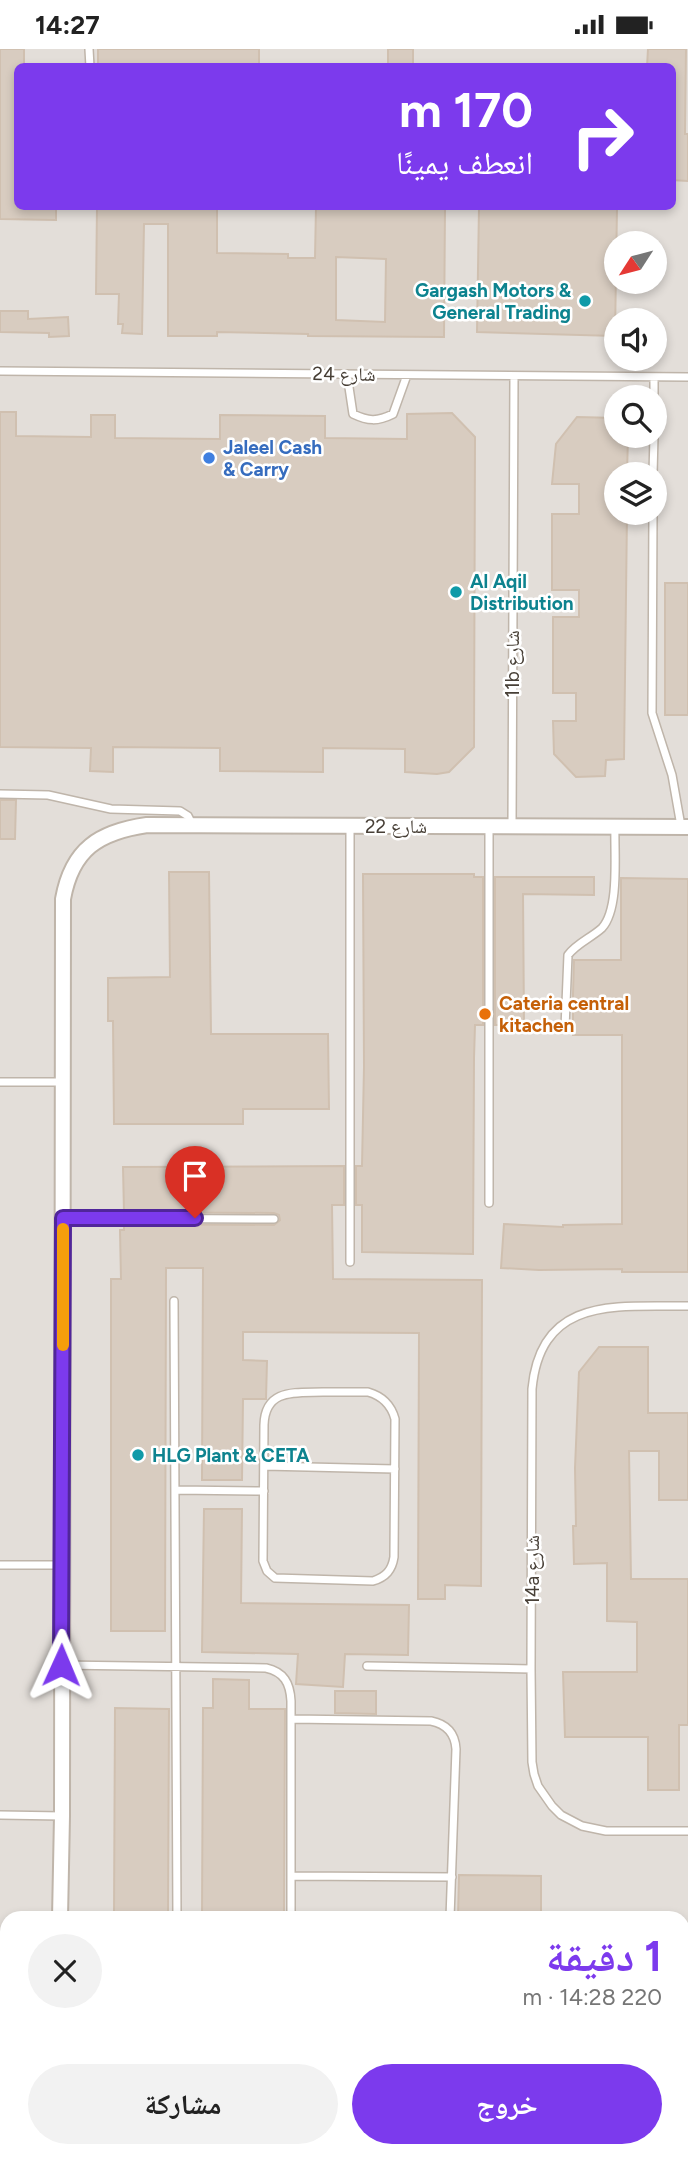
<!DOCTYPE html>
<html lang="ar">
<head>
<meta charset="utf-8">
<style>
	:root { --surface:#fff; --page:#f2f2f2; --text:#222; --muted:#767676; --accent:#7c3aed }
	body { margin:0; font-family:Figtree,"Noto Naskh Arabic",sans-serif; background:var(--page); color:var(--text); direction:rtl; height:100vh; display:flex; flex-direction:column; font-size:26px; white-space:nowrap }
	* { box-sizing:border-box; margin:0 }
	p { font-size:23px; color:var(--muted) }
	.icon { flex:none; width:38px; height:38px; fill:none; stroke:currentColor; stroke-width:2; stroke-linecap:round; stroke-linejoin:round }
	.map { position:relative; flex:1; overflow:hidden; direction:ltr }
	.side { position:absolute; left:0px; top:1862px; width:690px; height:247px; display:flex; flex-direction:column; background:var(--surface); border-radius:21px 21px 0 0; box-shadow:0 4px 10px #0003; direction:rtl }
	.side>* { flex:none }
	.banner { position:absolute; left:14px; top:14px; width:662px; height:147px; border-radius:10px; box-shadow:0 4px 10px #0003; direction:rtl; background:#7c3aed; color:#fff; overflow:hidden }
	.needle { width:46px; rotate:234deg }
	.buttons { position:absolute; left:604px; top:182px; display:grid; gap:14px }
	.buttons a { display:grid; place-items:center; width:63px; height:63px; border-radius:50%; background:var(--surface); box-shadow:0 4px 10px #0003; font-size:35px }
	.pin { position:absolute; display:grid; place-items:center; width:60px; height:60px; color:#fff; margin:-72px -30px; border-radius:50% 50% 50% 0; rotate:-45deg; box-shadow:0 0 7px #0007 }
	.pin .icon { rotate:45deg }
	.me { position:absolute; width:77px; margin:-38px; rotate:1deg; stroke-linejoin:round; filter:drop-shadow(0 0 5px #0008) }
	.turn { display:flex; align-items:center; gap:24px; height:147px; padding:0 28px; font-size:32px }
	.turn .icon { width:91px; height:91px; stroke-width:2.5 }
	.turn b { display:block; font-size:49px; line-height:60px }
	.round { display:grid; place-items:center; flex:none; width:74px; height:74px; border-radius:37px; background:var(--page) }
	.headline { display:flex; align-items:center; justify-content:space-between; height:119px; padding:0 28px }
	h1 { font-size:42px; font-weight:700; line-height:52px; color:var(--accent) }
	.cta { display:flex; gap:14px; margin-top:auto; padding:14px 28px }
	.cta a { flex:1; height:80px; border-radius:42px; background:var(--accent); color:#fff; font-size:28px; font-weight:700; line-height:80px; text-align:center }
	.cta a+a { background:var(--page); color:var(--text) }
	.status { display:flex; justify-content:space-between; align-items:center; height:49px; padding:0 35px; background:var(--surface); direction:ltr }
	.status svg { height:19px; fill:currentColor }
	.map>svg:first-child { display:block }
	.industrial { fill:#e3ded9; fill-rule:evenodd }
	.building { fill:#d8ccc0; stroke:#d0c0b0; stroke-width:2; fill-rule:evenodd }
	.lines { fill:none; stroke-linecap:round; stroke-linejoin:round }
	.lane-casing { stroke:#bfb5aa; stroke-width:10 }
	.street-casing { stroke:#bfb5aa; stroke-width:18 }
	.lane { stroke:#fff; stroke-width:7 }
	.street { stroke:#fff; stroke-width:14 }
	.route-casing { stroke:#51269a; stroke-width:18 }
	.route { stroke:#7c3aed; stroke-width:12 }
	.slow { stroke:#f59e0b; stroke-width:12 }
	.culture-dot { fill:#0f9aa8; stroke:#fff; stroke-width:2.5 }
	.shop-dot { fill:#3f7fe0; stroke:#fff; stroke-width:2.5 }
	.food-dot { fill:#e8710a; stroke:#fff; stroke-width:2.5 }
	.labels { text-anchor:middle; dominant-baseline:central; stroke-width:5; stroke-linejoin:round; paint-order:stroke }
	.culture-label { font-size:19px; font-weight:bold; fill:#0d838f; stroke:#fff; text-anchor:start }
	.street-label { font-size:19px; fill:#473f36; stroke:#fff }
	.shop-label { font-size:19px; font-weight:bold; fill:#366cbe; stroke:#fff; text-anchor:start }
	.food-label { font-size:19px; font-weight:bold; fill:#c56008; stroke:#fff; text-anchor:start }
</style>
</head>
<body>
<div class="status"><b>14:27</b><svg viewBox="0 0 49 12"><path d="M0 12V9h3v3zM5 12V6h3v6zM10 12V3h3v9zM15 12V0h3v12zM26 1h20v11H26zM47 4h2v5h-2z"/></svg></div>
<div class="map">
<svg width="688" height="2108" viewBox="0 0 688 2108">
	<rect width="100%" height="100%" fill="#f4efe8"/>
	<path class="industrial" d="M 0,0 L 688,0 L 688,2108 L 0,2108 ZM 18,18 L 672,18 L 672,158 L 18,158 ZM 616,194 L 654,194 L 654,233 L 616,233 ZM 616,271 L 654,271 L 654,310 L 616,310 ZM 616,348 L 654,348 L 654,387 L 616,387 ZM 616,425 L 654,425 L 654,464 L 616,464 ZM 7,1869 L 682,1869 L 682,2102 L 7,2102 Z"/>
	<path class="building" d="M 0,0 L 24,0 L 24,18 L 18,18 L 18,158 L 56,158 L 56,171 L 0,170 Z
		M 98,0 L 259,0 L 259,18 L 98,18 Z
		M 388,0 L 413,0 L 413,18 L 388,18 Z
		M 648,0 L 686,0 L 685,85 L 688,85 L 688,132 L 672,131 L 672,18 L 647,18 Z
		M 97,158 L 217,158 L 217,204 L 288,205 L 288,209 L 315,209 L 316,158 L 445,158 L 444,288 L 308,287 L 308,285 L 217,283 L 217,287 L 168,287 L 168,175 L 144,175 L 142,285 L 122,284 L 123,275 L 118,275 L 119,245 L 96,245 ZM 336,208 L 386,210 L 385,273 L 336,271 Z
		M 479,158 L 617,158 L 615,287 L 477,283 Z
		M 0,262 L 28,262 L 28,270 L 68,268 L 69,287 L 49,288 L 49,284 L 0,283 Z
		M 0,363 L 16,363 L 16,387 L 91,388 L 91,366 L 115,366 L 115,389 L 220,390 L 220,366 L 325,367 L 325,389 L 407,390 L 407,365 L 452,364 L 475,388 L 474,698 L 449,723 L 437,725 L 405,723 L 405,700 L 323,699 L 323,723 L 220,722 L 220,699 L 113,698 L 113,723 L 90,722 L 91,699 L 0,698 Z
		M 577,368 L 616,369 L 616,387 L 628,387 L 627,425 L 616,425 L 616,464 L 627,464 L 624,710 L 606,711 L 605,727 L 576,728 L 554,705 L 553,672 L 576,672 L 576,644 L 553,644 L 553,568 L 579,568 L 579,541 L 552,541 L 552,465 L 579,465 L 579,435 L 552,435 L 556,395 Z
		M 665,534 L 688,534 L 688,666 L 665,666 Z
		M 0,751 L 16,751 L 15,790 L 0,790 Z
		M 169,823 L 209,823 L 211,985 L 328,985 L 329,1060 L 243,1060 L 243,1075 L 114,1075 L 113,972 L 108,972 L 108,929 L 170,928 Z
		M 363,825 L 474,825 L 474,828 L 483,828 L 483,976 L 475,976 L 474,1009 L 473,1205 L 362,1203 L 362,1156 L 356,1156 L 356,1117 L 362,1117 L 364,1018 Z
		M 495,828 L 594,828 L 594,846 L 523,845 L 524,976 L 495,976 Z
		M 621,829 L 688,830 L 688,1223 L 622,1223 L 622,1220 L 539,1221 L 501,1219 L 504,1175 L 563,1178 L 563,1176 L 622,1175 L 622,986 L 573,986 L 573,945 L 574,911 L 621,911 Z
		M 344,1117 L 344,1156 L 332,1156 L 333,1230 L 482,1231 L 481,1537 L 445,1536 L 445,1550 L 418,1550 L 419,1284 L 243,1283 L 243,1311 L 267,1312 L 266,1350 L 243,1350 L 242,1431 L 202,1431 L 203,1219 L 166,1219 L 165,1582 L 111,1582 L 111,1230 L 121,1230 L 120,1181 L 124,1181 L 124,1175 L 274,1176 L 280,1171 L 279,1166 L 274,1164 L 124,1163 L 123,1118 Z
		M 599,1298 L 648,1298 L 648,1364 L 688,1364 L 688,1451 L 659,1451 L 659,1402 L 629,1402 L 631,1530 L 688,1530 L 688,1676 L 679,1676 L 679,1741 L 648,1741 L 648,1688 L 565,1688 L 563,1623 L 637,1623 L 637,1573 L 607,1572 L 607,1514 L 574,1515 L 573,1477 L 576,1477 L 575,1419 L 579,1323 Z
		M 204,1460 L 242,1460 L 241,1554 L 409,1556 L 408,1606 L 345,1605 L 343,1638 L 296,1635 L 298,1605 L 202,1603 Z
		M 213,1630 L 249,1631 L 249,1660 L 285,1660 L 284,1869 L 202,1869 L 203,1659 L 213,1659 Z
		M 335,1642 L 376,1642 L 376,1665 L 335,1664 Z
		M 115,1659 L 169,1660 L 168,1869 L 114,1869 Z
		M 459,1826 L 541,1827 L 541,1869 L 458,1869 Z"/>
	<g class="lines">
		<g class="lane-casing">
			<path id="lane" d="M 89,0 L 90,18
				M 0,322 L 688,328
				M 347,325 L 353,365 C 368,372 377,373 393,365 L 407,326
				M 654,348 L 654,328
				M 653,425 L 654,387
				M 653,464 L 652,664 L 672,726 L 681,777
				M 0,745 L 48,746 L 111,760 L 180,762 L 188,767 L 192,775
				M 350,777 L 350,1213
				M 489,777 L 489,1154
				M 512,777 L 514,327
				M 565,979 L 568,906 C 577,894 591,889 602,879 C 620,859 614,804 615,778
				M 0,1033 L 63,1033
				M 63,1169 L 274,1170
				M 174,1252 L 177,1869
				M 688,1257 C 617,1258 541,1246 532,1340 L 531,1620 L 532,1713 L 534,1725 L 538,1737 L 552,1757 L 561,1766 L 582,1777 L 606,1782 L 688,1782
				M 368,1343 C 382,1347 391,1355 395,1370 L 394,1508 C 392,1521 386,1528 373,1532 L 275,1529 L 267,1522 L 263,1512 L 264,1376 C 265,1339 296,1344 323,1343 C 338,1343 353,1343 368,1343 Z
				M 264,1417 L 395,1420
				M 176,1441 L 264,1442
				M 0,1516 L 62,1516
				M 61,1616 L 266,1619 C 284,1623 290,1634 291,1652 L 291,1869
				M 367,1617 L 531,1620
				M 292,1670 L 431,1672 C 446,1675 455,1684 456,1700 L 450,1869
				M 0,1766 L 62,1767
				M 291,1827 L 452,1828
				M 0,1951 L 7,1951
				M 422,2108 L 422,2102"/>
		</g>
		<g class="street-casing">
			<path id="street" d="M 60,1869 L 62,1767 L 63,850 C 72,800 99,783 147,776 L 688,778
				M 55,2108 L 55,2102"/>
		</g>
		<use href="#lane" class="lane"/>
		<use href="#street" class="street"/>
	</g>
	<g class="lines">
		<g class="route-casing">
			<path id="route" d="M 61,1616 L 63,1169 L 195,1169"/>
		</g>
		<use href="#route" class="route"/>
		<path class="slow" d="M 63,1180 L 63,1296"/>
	</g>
	<g class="culture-dot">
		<circle cx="585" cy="252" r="7"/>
		<circle cx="456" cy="543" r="7"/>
		<circle cx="138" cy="1406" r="7"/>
	</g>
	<circle class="shop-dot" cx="209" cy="409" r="7"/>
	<circle class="food-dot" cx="485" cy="965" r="7"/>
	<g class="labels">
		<g class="culture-label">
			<text x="571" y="241" text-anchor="end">Gargash Motors &amp;<tspan x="571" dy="22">General Trading</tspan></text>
			<text x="470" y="532">Al Aqil<tspan x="470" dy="22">Distribution</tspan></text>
			<text x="152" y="1406">HLG Plant &amp; CETA</text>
		</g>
		<g class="street-label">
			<text transform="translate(344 325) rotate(1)">شارع 24</text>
			<text transform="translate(512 615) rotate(-90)">11b شارع</text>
			<text x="396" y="777">شارع 22</text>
			<text transform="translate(532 1521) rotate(-90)">14a شارع</text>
		</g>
		<g class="shop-label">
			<text x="223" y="398">Jaleel Cash<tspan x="223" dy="22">&amp; Carry</tspan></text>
		</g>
		<g class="food-label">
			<text x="499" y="954">Cateria central<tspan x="499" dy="22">kitachen</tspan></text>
		</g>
	</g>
</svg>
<div class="buttons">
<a><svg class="needle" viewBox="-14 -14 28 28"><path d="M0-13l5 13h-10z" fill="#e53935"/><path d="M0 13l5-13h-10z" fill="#767676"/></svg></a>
<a><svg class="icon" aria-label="sound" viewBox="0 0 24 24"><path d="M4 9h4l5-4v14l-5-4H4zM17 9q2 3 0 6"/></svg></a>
<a><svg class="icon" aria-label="search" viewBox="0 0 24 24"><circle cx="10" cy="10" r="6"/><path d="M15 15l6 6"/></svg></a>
<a><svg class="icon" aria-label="layers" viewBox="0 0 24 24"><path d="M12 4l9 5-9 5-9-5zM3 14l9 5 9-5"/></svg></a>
</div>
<div class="pin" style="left:195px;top:1169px;background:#d93025"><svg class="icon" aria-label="arrive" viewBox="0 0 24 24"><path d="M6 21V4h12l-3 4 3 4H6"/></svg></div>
<svg class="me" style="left:61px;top:1616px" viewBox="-20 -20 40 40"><path d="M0-17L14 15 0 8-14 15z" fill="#7c3aed" stroke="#fff" stroke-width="4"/></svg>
<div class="banner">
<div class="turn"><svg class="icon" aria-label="right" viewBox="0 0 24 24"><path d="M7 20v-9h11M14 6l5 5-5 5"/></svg><div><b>170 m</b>انعطف يمينًا</div></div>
</div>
<section class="side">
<div class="headline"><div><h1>1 دقيقة</h1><p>220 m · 14:28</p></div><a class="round"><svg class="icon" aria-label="close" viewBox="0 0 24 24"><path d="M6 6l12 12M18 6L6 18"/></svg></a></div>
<div class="cta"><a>خروج</a><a>مشاركة</a></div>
</section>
</div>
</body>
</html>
